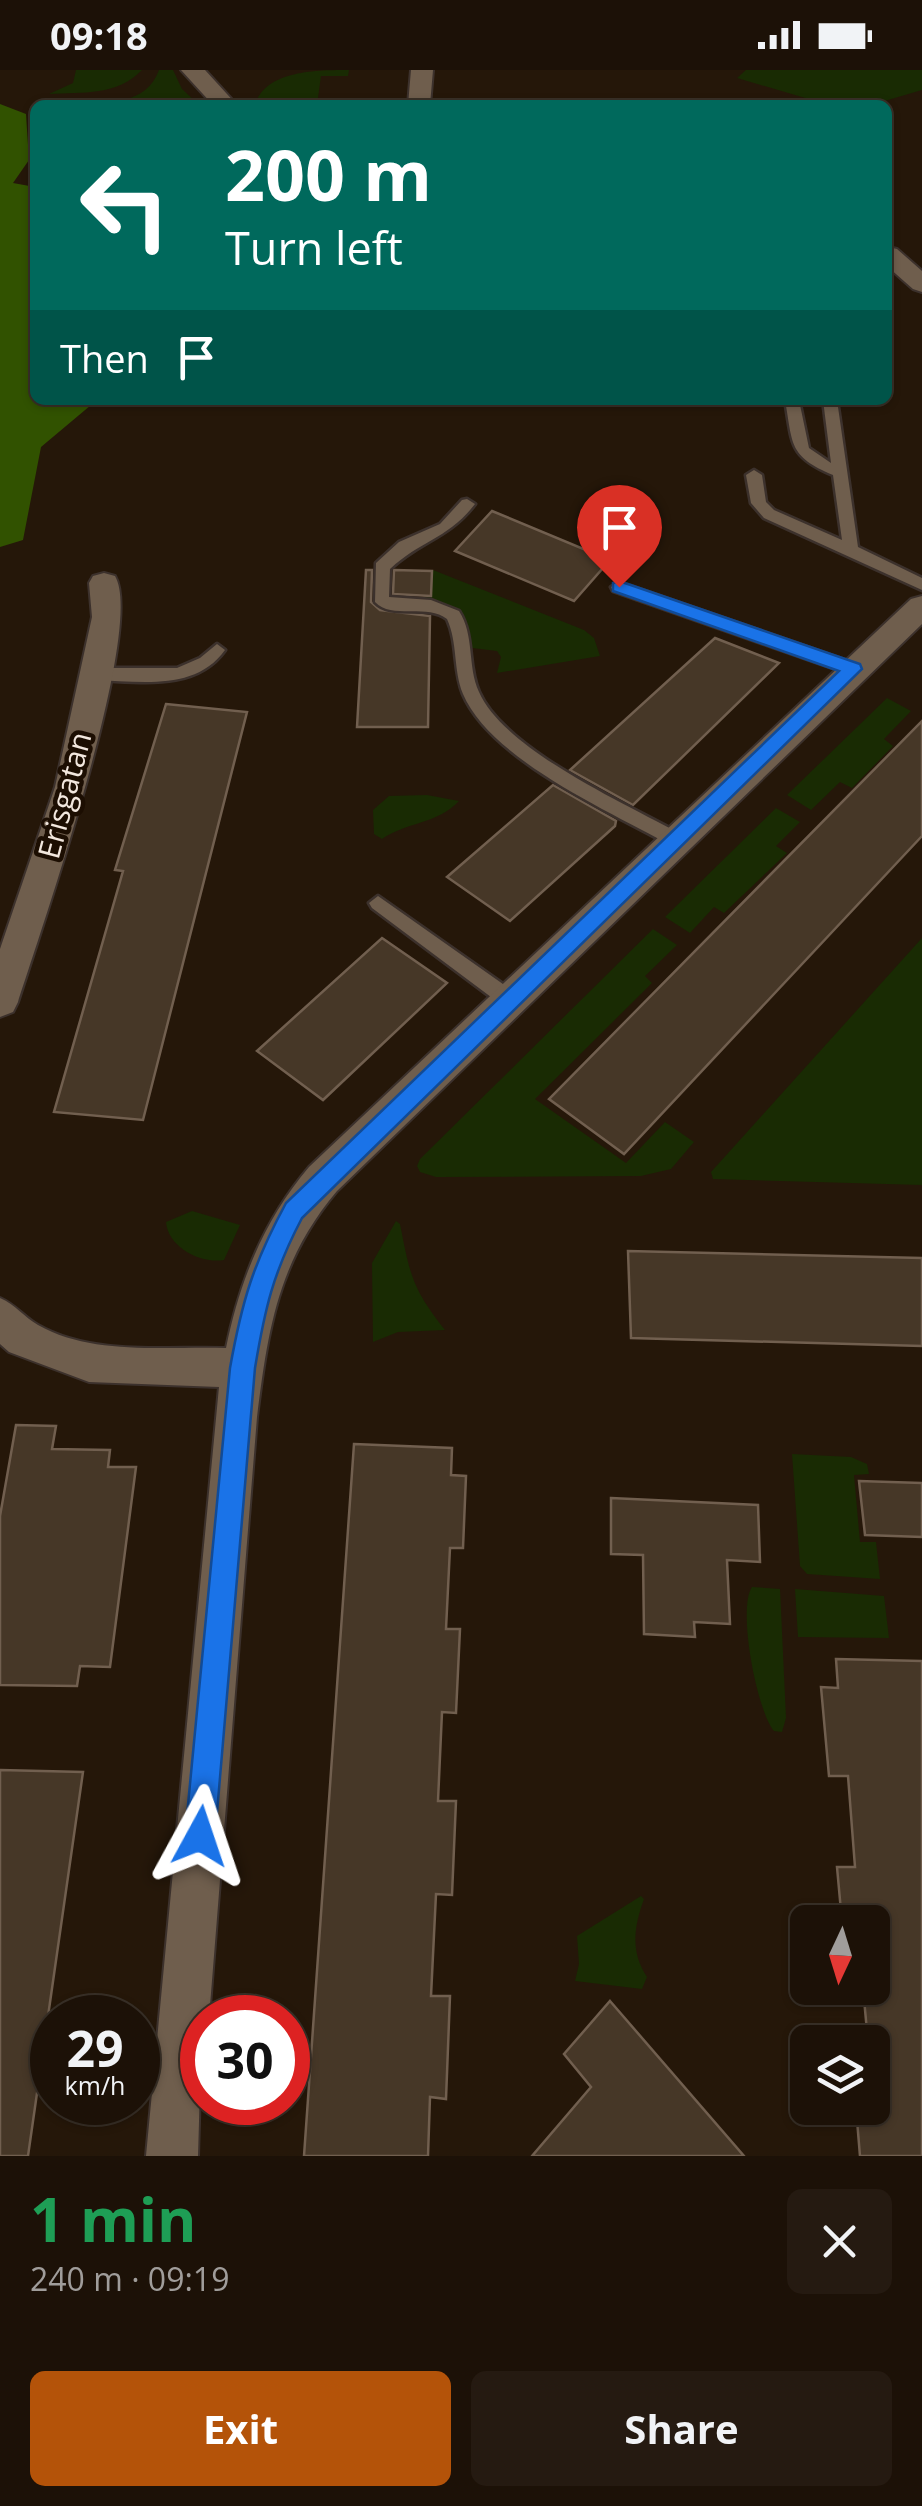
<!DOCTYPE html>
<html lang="en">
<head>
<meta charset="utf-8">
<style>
	:root { --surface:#1c1107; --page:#251a11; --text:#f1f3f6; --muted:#a09d9b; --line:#3a3128; --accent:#b45309 }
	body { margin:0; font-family:"Open Sans",sans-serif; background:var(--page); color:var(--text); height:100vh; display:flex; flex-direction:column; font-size:38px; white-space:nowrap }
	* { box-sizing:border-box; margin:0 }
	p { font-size:32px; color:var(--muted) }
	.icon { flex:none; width:55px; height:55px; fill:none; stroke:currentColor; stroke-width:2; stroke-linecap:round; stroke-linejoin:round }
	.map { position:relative; height:2086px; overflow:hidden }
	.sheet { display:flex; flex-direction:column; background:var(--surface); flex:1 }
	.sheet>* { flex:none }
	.hud { position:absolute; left:30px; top:30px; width:862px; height:305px; border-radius:15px; box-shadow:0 2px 8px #0004,0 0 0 2px var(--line); background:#00695c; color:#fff; overflow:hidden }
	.needle { width:65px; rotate:184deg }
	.tools { position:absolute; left:790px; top:1835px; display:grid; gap:20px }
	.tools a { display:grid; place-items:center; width:100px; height:100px; border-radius:15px; background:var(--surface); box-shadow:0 2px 8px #0004,0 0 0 2px var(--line); font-size:50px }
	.speed { position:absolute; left:30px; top:1925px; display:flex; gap:20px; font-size:50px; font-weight:700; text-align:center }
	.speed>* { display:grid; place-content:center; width:130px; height:130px; border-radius:50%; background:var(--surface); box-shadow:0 2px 8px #0004,0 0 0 2px var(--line); line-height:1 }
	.speed small { font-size:25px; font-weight:400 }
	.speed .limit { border:15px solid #d22; background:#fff; color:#111 }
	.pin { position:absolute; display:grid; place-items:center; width:85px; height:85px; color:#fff; margin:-102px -42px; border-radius:50% 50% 50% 0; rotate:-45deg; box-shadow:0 0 10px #0007 }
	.pin .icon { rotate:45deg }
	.me { position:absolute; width:110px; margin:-55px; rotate:5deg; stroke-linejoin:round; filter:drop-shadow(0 0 8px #0008) }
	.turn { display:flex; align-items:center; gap:35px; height:210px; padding:0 30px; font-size:45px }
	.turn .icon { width:130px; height:130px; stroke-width:2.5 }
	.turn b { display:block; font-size:70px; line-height:85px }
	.then { display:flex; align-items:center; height:95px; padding:0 30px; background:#0003; gap:20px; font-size:38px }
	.round { display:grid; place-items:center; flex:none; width:105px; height:105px; border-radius:15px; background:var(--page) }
	.headline { display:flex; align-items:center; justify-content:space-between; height:170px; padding:0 30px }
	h1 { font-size:60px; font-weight:700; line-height:75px; color:#1e9e55 }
	.action { display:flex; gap:20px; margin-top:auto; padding:20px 30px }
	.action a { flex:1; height:115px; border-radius:15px; background:var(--accent); color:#fff; font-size:40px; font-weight:700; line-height:115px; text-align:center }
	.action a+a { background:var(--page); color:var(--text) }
	.status { display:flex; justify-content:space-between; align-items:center; height:70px; padding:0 50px; background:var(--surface); direction:ltr }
	.status svg { height:28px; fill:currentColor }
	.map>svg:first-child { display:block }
	.green { fill:#192b03 }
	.forest { fill:#315200 }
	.building { fill:#463727; stroke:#715f4f; stroke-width:2.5 }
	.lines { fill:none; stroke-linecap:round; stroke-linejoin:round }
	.lane-casing { stroke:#3c312c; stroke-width:5 }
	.street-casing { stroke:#3c312c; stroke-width:4 }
	.lane { fill:#6f5e4d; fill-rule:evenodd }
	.street { fill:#6f5e4d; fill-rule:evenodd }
	.route { fill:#1a73e8; stroke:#114b97; stroke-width:2.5 }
	.labels { text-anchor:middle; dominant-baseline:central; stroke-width:9; stroke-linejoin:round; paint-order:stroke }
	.street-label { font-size:30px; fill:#f2e7de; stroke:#1c0e02 }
</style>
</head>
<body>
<div class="status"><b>09:18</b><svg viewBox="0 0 49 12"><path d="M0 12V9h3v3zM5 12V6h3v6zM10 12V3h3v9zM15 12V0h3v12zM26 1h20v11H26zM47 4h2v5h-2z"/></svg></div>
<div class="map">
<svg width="922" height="2086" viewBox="0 0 922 2086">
	<rect width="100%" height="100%" fill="#251709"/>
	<path class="green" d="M 76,0 L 142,0 C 117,26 83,22 49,24 L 73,13 Z
		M 159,0 L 173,0 L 182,19 L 196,32 L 75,35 C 107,32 146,36 159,0 Z
		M 349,0 L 348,6 L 321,6 L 317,35 L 255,35 C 265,0 318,0 349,0 Z
		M 746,0 L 922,0 L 922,20 L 871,35 L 829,35 L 737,8 Z
		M 433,500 L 584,560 L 594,568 L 600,586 L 497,603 L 501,587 L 497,581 L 464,577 L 456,541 L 424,531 L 426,502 Z
		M 887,628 L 911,641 L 884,669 L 893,676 L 852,718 L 840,712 L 811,740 L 787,725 Z
		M 427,725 L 459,731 C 438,754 406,752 382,769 L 374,764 L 373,740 L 389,726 Z
		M 776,738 L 800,752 L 776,776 L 787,783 L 724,843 L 714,837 L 690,863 L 665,847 Z
		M 653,859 L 677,875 L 645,906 L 652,913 L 535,1029 L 626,1093 L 665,1052 L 694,1072 L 671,1099 L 641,1106 L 436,1107 L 420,1102 L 417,1096 L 420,1089 Z
		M 922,868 L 922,1115 L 713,1109 L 711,1102 Z
		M 192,1141 L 240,1155 L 224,1190 C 200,1194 168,1177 166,1152 Z
		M 396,1151 L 400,1154 C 410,1205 412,1218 445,1260 L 398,1262 L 373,1272 L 372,1193 Z
		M 792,1384 L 851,1387 L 867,1394 L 869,1404 L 854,1405 L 860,1472 L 876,1472 L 880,1509 L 807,1504 L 800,1496 Z
		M 752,1517 L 780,1519 L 786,1648 L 782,1662 L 774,1661 C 757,1641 737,1539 752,1517 Z
		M 795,1519 L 884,1526 L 889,1568 L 798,1567 Z
		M 641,1826 L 644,1829 C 634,1857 630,1881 647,1907 L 642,1919 L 575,1911 L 579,1894 L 577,1866 Z"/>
	<path class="forest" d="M 0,34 L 26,44 L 29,90 L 13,113 L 35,117 L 35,330 L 97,330 L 41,377 L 23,470 L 0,477 Z"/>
	<path class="building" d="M 492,441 L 610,490 L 574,531 L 455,481 Z
		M 366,500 L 372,500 L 371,532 L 380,540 L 430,546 L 428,657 L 357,657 Z
		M 394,500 L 432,501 L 431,526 L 393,524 Z
		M 715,568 L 779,593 L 633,735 L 570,700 Z
		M 166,634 L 247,642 L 143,1050 L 54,1042 L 123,801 L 115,800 Z
		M 922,651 L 922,766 L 624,1084 L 549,1029 Z
		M 553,715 L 616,751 L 615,756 L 510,851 L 447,807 Z
		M 382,868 L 447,913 L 323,1030 L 257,981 Z
		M 628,1181 L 922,1188 L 922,1276 L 631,1268 Z
		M 16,1355 L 56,1356 L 52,1379 L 110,1380 L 108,1397 L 136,1397 L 110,1597 L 80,1596 L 77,1616 L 0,1615 L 0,1446 Z
		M 354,1374 L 452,1378 L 451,1405 L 466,1406 L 463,1478 L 450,1478 L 446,1559 L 460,1559 L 456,1643 L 442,1642 L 438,1731 L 456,1731 L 452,1825 L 436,1824 L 431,1926 L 450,1926 L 446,2029 L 430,2027 L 428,2086 L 304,2086 Z
		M 859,1411 L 922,1413 L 922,1467 L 865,1465 Z
		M 611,1428 L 758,1435 L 760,1492 L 727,1490 L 730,1554 L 694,1552 L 695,1567 L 644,1564 L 643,1485 L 611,1484 Z
		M 836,1589 L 922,1591 L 922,2086 L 860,2086 L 856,2038 L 874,2038 L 872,1972 L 868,1972 L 863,1918 L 872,1918 L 872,1852 L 842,1852 L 837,1797 L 855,1797 L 848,1706 L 829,1706 L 821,1617 L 838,1618 Z
		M 0,1700 L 83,1702 L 28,2086 L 0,2086 Z
		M 610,1931 L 744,2086 L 532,2086 L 591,2017 L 564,1984 Z"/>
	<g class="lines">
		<g class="lane-casing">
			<path id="lane" d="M 785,330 L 799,330 L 809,378 L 831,393 L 823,330 L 837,330 L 858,477 L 922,508 L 922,520 L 764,448 L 751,433 L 746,405 L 754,400 L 762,405 L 766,432 L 774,440 L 842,470 L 833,405 C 788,386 793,374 785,330 Z
				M 467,429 L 475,434 C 448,469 421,470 390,499 L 389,527 L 431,530 L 459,541 C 475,566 467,596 479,622 C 505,681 629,735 684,766 L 687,771 L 684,776 L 672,776 C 611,742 491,690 463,624 C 453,600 458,573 447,549 C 426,533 392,550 375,532 L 376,493 L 399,472 L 440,454 L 462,430 Z
				M 619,512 L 859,595 L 861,599 L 859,603 L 847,603 L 613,521 L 611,517 Z
				M 217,574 L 225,580 C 195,622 139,611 94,610 L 86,604 L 94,598 L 177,598 L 200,588 Z
				M 378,826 L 517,924 L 520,930 L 517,936 L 503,936 L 372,838 L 369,833 Z"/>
		</g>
		<g class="street-casing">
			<path id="street" d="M 181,0 L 205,0 L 237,35 L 213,35 Z
				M 411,0 L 433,0 L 430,35 L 408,35 Z
				M 888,177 L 897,179 L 922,201 L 922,222 L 913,219 L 888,197 Z
				M 104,503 L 115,506 C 146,558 40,863 18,932 L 13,942 L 0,947 L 0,879 L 55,717 L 92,547 L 89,513 L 93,506 Z
				M 922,526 L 922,554 L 337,1121 C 278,1191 268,1259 257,1347 L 209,1948 L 202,1948 L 198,2086 L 146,2086 L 219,1317 L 89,1312 L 9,1282 L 0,1274 L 0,1228 C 16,1235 24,1247 38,1255 C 92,1286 166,1276 226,1278 C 240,1210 264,1150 309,1097 L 911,529 Z"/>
		</g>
		<use href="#lane" class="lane"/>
		<use href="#street" class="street"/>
	</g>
	<path class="route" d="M 619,511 L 860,594 L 862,599 L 302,1148 C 273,1203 265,1238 255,1298 L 215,1766 L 210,1777 L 200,1781 L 190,1777 L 185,1766 L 230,1298 C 242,1231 253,1194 286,1133 L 839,601 L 613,521 L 613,513 Z"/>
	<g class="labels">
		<g class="street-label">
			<text transform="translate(64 725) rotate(-75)">Erisgatan</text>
		</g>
	</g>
</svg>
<div class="tools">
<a><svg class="needle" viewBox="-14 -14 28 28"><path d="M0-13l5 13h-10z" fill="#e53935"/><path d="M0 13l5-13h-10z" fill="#a09d9b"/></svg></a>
<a><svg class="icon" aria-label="layers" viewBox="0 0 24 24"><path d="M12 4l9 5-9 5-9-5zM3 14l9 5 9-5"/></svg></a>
</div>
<div class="speed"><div>29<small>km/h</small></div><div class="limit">30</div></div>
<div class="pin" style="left:619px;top:517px;background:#d93025"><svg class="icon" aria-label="arrive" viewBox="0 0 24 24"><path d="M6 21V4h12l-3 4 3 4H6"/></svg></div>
<svg class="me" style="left:200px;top:1766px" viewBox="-20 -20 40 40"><path d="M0-17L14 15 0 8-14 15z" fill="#1a73e8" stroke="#fff" stroke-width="4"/></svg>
<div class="hud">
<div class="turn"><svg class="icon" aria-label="left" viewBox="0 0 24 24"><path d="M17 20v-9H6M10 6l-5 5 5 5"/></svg><div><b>200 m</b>Turn left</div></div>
<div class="then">Then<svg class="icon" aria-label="arrive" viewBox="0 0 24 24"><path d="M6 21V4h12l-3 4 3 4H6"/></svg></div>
</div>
</div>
<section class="sheet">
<div class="headline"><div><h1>1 min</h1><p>240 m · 09:19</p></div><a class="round"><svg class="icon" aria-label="close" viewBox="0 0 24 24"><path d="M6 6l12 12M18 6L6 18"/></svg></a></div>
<div class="action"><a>Exit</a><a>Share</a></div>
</section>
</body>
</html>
